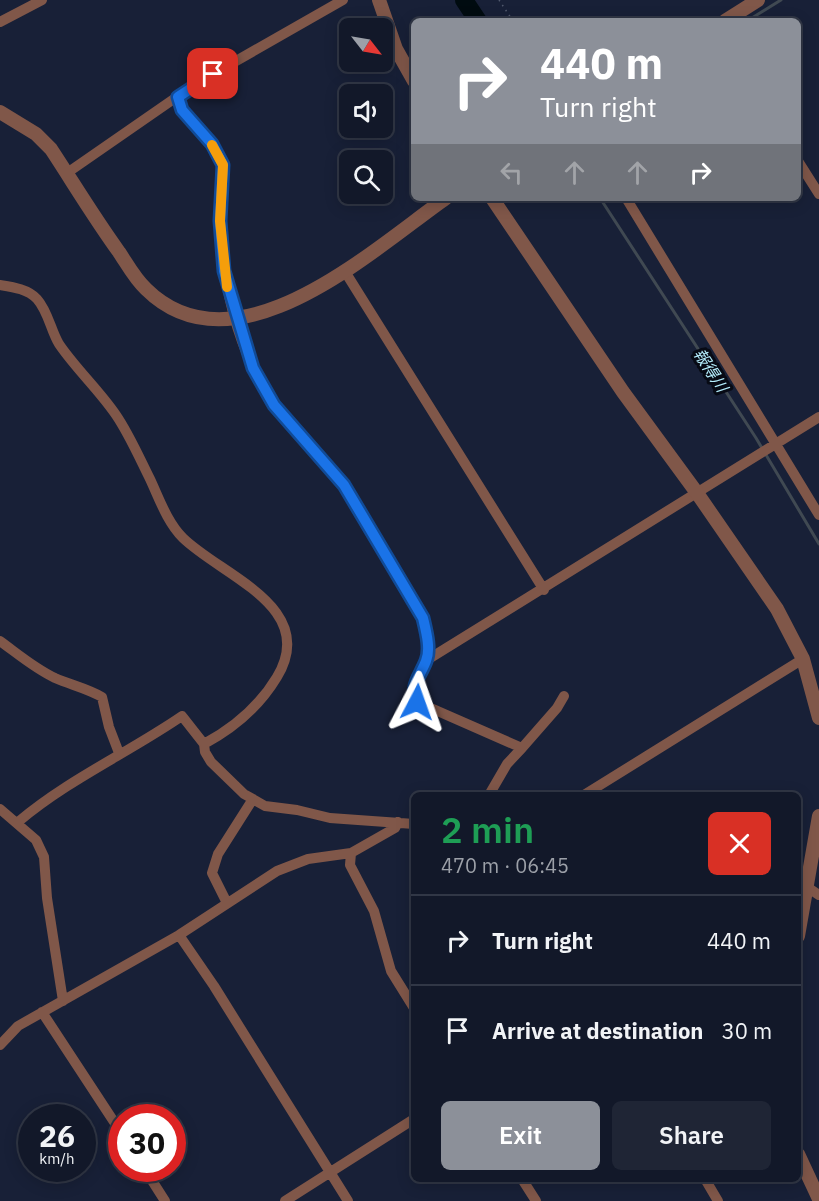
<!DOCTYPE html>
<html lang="en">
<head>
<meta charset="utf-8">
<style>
	:root { --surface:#121829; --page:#1f2535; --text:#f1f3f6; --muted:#9ca0a8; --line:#313746; --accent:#8c9099 }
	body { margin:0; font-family:"IBM Plex Sans","Noto Sans JP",sans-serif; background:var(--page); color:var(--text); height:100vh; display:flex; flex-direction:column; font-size:22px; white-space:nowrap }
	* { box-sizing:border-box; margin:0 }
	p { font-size:20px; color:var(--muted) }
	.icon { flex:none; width:33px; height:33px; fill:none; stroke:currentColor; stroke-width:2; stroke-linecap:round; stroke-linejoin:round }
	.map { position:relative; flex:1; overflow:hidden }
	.details { position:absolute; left:411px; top:792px; width:390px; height:390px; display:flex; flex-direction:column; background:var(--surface); border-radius:9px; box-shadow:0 3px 15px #0003,0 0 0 2px var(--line) }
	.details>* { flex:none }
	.top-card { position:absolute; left:411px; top:18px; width:390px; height:183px; border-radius:9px; box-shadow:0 3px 15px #0003,0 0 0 2px var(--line); background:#8c9099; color:#fff; overflow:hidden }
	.needle { width:39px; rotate:121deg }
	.buttons { position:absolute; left:339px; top:18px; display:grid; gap:12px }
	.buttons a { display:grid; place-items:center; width:54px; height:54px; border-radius:9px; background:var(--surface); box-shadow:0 3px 15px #0003,0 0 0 2px var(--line); font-size:30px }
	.speed { position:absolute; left:18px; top:1104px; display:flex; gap:12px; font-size:30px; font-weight:700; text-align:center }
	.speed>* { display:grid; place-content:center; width:78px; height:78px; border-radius:50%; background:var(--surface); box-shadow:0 3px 15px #0003,0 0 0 2px var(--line); line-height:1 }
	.speed small { font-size:15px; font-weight:400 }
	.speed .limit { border:9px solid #d22; background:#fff; color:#111 }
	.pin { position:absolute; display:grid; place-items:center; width:51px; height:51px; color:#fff; margin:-26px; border-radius:12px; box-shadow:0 3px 9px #0006 }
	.me { position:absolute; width:66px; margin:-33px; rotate:4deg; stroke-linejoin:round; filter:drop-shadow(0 0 4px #0008) }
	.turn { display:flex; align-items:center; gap:21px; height:126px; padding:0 30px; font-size:27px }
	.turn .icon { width:78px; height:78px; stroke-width:2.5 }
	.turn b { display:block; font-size:42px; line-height:51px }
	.lanes { display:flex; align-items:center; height:57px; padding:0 30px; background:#0003; justify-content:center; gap:30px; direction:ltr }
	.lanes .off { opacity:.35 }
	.round { display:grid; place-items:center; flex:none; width:63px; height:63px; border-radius:9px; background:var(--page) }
	.overview { display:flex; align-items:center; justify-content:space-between; height:102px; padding:0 30px }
	h1 { font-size:36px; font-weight:600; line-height:45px; color:#1e9e55 }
	.action { display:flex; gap:12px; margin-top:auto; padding:12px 30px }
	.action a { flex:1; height:69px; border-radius:9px; background:var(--accent); color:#fff; font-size:24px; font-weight:600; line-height:69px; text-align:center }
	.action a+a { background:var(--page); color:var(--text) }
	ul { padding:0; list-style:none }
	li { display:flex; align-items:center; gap:18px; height:90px; padding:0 30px; border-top:2px solid var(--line) }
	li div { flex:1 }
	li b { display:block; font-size:22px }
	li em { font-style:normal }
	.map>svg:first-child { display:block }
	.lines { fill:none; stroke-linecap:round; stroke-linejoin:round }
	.stream { stroke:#404952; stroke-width:3 }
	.river { stroke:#000b10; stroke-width:18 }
	.path { stroke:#52596e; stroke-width:1.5; stroke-dasharray:1.5 4.5; stroke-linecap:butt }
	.minor { stroke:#805749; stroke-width:10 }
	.tertiary { stroke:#805749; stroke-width:14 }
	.route-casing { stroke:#114b97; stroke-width:15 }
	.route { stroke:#1a73e8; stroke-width:10 }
	.slow { stroke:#f59e0b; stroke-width:10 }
	.labels { text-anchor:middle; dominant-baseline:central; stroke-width:6; stroke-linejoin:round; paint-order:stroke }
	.water-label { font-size:16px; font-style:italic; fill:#b5effe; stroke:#070a14 }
</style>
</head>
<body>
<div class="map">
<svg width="819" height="1201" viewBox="0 0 819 1201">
	<rect width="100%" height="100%" fill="#182037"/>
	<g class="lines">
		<path class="stream" d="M 747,21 L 781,0
			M 600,198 L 756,438 L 819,544"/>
		<path class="river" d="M 464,0 L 478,21"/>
		<path class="path" d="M 499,0 L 513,21"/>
		<path class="minor" d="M 0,22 L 42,0
			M 178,97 C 186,123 213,137 222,164 C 227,180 220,205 220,223 C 222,272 232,323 253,368 C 276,416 315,443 344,486 C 373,528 397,574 423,618 C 426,631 431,649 426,661 C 420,677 410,684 417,702 L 522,748 L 507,764 L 489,795
			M 798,161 L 819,194
			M 67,173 L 194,85 L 343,0
			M 626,198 L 819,515
			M 344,270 L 544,590
			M 0,285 C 13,287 28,289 37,299 C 48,311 51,331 59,344 C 76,369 99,390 116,415 C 129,434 139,457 150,479 C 159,498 167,522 183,538 C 222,576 319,607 277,677 C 259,707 234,728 204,744
			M 0,641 C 18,654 34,668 55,678 C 71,685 86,688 102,697 L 109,727 L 119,753
			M 427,660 L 819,417
			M 522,748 L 557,708 L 564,696
			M 584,795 L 803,659
			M 0,809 L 36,840 L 44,857 L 47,898 L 63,1001
			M 18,822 C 69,779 128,753 182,716 L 204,744 L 205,752 L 211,762 L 244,794 L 265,806 L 297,810 L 330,818 L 414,824
			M 351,853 L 350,865 L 374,911 L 391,971 L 414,1008
			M 798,893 L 807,887 L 819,895
			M 227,903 L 212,873 L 218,854 L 253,799
			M 179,935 L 214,986 L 348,1201
			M 42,1012 L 122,1134
			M 0,1045 L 18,1026 L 179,935 L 277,871 L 308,859 L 351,853 L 395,828 L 398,822
			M 144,1168 L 165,1201
			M 522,1179 L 536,1201
			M 705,1179 L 718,1201
			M 285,1201 L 414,1119"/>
		<path class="tertiary" d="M 379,0 L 396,49 L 414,81
			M 725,21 L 758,0
			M 0,112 L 36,134 L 51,149 C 74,184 95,219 119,252 C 127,264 135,279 146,289 C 235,377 371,251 446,198
			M 492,198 L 623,392 L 697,493 L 777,609 L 803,659 L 819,718
			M 798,936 L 819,816
			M 798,1154 L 819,1199"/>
	</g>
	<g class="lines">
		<g class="route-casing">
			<path id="route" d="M 213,74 L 178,97 L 182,110 L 212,144 L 223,165 L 220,221 L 224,271 L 253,368 L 274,405 L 344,485 L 423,618 C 426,631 431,649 426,661 C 420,677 410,684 417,702"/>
		</g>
		<use href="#route" class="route"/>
		<path class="slow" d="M 212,145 L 223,165 L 220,221 L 227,287"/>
	</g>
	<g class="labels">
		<g class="water-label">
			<text transform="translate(711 370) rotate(57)">報得川</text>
		</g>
	</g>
</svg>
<div class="buttons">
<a><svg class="needle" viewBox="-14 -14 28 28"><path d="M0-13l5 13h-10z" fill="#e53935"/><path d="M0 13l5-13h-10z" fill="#9ca0a8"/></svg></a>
<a><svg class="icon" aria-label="sound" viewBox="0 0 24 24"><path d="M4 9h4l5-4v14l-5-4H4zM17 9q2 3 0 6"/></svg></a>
<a><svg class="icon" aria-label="search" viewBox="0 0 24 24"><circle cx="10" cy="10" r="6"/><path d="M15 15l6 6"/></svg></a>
</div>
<div class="speed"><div>26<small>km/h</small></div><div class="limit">30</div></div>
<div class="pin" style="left:213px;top:74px;background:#d93025"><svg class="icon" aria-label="arrive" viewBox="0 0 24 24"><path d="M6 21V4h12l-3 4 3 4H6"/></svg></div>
<svg class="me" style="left:417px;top:702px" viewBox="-20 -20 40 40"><path d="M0-17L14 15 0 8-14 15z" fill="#1a73e8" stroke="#fff" stroke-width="4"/></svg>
<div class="top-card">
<div class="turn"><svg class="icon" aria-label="right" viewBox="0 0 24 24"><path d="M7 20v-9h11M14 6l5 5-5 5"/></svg><div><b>440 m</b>Turn right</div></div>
<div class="lanes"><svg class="icon off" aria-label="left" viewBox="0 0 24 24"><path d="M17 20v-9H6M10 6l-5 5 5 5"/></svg><svg class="icon off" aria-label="ahead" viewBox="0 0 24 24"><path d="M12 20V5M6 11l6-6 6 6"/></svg><svg class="icon off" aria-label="ahead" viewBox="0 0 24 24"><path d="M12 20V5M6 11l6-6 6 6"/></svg><svg class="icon" aria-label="right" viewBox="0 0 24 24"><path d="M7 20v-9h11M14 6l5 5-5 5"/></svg></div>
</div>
<section class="details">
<div class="overview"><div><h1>2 min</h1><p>470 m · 06:45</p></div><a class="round" style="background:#d93025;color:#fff"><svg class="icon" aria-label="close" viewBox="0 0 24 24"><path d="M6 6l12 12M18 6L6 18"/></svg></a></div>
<ul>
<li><svg class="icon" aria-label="right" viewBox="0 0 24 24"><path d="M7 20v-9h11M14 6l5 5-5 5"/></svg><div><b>Turn right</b></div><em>440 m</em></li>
<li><svg class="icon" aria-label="arrive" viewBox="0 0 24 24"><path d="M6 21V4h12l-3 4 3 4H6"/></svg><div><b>Arrive at destination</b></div><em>30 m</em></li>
</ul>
<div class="action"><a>Exit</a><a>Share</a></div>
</section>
</div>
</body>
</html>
